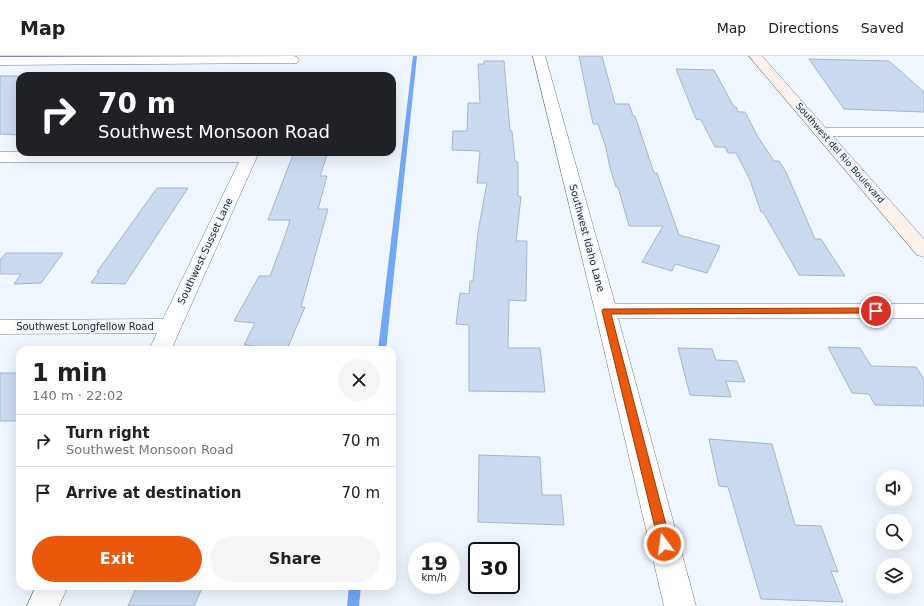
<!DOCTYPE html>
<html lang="en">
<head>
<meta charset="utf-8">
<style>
	:root { --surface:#fff; --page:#f6f6f6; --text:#202124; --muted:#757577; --line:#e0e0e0; --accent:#ea580c }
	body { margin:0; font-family:"DejaVu Sans",sans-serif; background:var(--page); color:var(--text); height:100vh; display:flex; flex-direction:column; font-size:15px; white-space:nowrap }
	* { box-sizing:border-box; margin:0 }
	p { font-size:13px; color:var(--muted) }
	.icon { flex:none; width:22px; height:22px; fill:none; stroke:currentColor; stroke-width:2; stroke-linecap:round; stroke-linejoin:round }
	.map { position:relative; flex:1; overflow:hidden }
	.details { position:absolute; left:16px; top:290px; width:380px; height:244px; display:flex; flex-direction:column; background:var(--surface); border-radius:12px; box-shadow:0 4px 16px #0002 }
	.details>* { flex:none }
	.top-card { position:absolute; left:16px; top:16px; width:380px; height:84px; border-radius:12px; box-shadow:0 4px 16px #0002; background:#202124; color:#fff; overflow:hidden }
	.fabs { position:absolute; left:876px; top:414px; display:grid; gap:8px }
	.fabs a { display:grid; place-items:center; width:36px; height:36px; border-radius:50%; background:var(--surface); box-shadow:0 4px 16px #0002; font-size:20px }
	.speed { position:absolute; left:408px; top:486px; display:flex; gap:8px; font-size:20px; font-weight:700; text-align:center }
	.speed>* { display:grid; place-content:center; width:52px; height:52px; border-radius:50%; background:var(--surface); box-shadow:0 4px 16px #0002; line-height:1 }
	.speed small { font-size:10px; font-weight:400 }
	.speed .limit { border:2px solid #111; border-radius:6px; background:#fff; color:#111 }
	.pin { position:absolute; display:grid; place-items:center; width:34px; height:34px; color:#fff; margin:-17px; border:2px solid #fff; border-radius:50%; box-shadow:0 1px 4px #0007 }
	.me { position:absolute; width:44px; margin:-22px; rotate:346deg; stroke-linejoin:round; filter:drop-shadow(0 0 3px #0008) }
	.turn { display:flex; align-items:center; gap:14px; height:84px; padding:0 16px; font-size:18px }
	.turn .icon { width:52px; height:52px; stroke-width:2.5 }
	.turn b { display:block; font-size:28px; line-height:34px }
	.round { display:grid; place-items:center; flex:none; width:42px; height:42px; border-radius:21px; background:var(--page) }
	.head { display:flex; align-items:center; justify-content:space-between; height:68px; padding:0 16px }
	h1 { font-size:24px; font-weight:800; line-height:30px }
	.action { display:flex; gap:8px; margin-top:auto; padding:8px 16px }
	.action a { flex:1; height:46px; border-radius:24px; background:var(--accent); color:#fff; font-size:16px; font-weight:800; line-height:46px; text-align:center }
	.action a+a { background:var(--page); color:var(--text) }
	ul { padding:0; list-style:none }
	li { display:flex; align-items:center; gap:12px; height:52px; padding:0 16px; border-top:1px solid var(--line) }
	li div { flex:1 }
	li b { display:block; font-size:15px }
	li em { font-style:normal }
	header { display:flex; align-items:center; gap:24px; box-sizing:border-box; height:56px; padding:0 20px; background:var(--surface); border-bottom:1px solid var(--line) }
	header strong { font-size:19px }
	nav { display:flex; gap:22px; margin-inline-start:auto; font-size:14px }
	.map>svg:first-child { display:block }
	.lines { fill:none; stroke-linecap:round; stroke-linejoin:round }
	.stream { fill:#73a8f4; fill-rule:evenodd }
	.building { fill:#cbdaef; stroke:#a7b6ca }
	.street-casing { stroke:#717f92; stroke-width:1 }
	.secondary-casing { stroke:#717f92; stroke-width:1 }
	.street { fill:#fff; fill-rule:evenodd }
	.secondary { fill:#fbf0ea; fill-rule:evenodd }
	.route { fill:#ea580c; stroke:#983908 }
	.labels { text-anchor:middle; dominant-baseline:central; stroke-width:3.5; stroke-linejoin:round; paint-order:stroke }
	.far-street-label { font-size:9px; fill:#1d222a; stroke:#f0f6fe }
	.street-label { font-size:10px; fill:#1d222a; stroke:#f0f6fe }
</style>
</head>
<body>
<header>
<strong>Map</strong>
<nav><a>Map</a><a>Directions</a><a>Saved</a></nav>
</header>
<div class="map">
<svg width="924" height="550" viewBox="0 0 924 550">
	<rect width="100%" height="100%" fill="#f0f6fe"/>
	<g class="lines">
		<path class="stream" d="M 413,0 L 417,0 L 386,294 L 378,294 Z
			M 349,530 L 361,530 L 359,550 L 347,550 Z"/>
	</g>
	<path class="building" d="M 579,0 L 602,0 L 615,48 L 629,48 L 633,60 L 635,60 L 654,117 L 657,117 L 679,179 L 720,190 L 707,217 L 675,208 L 672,215 L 642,206 L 663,170 L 629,170 L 618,131 L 616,131 L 610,112 L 606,92 L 598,68 L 593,68 Z
		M 809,3 L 889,5 L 924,36 L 924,56 L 844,53 Z
		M 484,5 L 504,5 L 510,75 L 512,75 L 515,105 L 518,106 L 518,140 L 521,141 L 516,185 L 527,185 L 526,245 L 509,244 L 508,292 L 540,292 L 545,336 L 469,335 L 469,269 L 456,268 L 460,237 L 469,238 L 470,225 L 473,225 L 478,176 L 487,127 L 477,127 L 480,95 L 452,94 L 453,75 L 467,75 L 468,47 L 480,47 L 478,8 L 484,8 Z
		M 676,13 L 714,14 L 734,51 L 736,51 L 738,56 L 745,56 L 758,81 L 774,105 L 779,105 L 786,116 L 815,183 L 821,183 L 845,220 L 799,219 L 763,156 L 761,156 L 750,124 L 736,97 L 728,97 L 725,91 L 715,91 L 701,64 L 696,63 Z
		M 0,20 L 20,20 L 20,79 L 0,78 Z
		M 294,96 L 328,96 L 320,120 L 327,120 L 318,153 L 328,153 L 301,251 L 305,251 L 287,293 L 244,289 L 255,267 L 234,265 L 259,220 L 270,220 L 285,180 L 290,164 L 268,164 Z
		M 157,132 L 188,132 L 125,228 L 91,227 L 99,216 L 97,216 Z
		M 6,197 L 63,197 L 41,227 L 14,228 L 21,218 L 0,218 L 0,204 Z
		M 828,291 L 860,292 L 871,310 L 916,311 L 924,323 L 924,350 L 875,349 L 869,338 L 852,337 Z
		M 678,292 L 712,293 L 716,304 L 737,305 L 745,326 L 726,325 L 731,341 L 690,339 Z
		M 0,317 L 20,317 L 20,365 L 0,365 Z
		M 709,383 L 772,388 L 795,469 L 821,470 L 838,516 L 831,515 L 843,546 L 761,543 L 728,431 L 719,430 Z
		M 479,399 L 540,401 L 542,439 L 561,439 L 564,469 L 478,466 Z
		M 137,530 L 203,530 L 194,550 L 128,550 Z"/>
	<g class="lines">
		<g class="street-casing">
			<path id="street" d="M 293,0 L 297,1 L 299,4 L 297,7 L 0,9 L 0,1 Z
				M 533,0 L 545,0 L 615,248 L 924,248 L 924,262 L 618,262 L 696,550 L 664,550 L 595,255 Z
				M 822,72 L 924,72 L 924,80 L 822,80 L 817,79 L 815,76 L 817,73 Z
				M 0,96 L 259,96 L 171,294 L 149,294 L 157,277 L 0,278 L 0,264 L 163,263 L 239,106 L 0,106 Z
				M 36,530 L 68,530 L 59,550 L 27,550 Z"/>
		</g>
		<g class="secondary-casing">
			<path id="secondary" d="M 749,0 L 762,0 L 924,183 L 924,201 L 917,199 Z"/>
		</g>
		<use href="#street" class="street"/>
		<use href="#secondary" class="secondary"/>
	</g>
	<path class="route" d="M 876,252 L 879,253 L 881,255 L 879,257 L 611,258 L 671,488 L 669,492 L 664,493 L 660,492 L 602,255 L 603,253 Z"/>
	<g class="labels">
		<g class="far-street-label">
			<text transform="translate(840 97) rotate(49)">Southwest del Rio Boulevard</text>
		</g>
		<g class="street-label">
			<text transform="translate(587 182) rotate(75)">Southwest Idaho Lane</text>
			<text transform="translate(205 195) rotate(-65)">Southwest Susset Lane</text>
			<text x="85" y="270">Southwest Longfellow Road</text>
		</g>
	</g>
</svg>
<div class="fabs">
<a><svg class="icon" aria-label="sound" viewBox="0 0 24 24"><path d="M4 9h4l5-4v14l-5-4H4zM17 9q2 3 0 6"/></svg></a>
<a><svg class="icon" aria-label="search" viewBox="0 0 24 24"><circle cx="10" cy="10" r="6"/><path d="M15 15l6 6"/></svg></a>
<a><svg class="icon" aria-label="layers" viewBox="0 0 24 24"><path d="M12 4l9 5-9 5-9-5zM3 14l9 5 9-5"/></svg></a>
</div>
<div class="speed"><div>19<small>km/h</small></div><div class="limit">30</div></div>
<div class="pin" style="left:876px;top:255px;background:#d93025"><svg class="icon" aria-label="arrive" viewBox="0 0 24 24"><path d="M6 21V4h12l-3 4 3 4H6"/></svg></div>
<svg class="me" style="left:664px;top:488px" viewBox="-20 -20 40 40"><circle r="17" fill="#ea580c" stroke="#fff" stroke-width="3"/><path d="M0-11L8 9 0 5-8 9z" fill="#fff"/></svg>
<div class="top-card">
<div class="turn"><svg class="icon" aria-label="right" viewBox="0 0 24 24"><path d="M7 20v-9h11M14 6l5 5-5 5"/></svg><div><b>70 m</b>Southwest Monsoon Road</div></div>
</div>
<section class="details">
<div class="head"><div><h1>1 min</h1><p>140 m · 22:02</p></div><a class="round"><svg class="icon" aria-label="close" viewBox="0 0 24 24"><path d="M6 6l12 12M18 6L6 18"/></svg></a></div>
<ul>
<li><svg class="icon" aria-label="right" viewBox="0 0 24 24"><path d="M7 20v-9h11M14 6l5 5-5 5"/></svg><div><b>Turn right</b><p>Southwest Monsoon Road</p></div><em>70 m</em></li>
<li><svg class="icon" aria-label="arrive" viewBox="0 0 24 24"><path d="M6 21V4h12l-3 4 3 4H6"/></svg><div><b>Arrive at destination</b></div><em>70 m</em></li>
</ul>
<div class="action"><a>Exit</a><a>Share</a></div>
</section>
</div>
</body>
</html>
